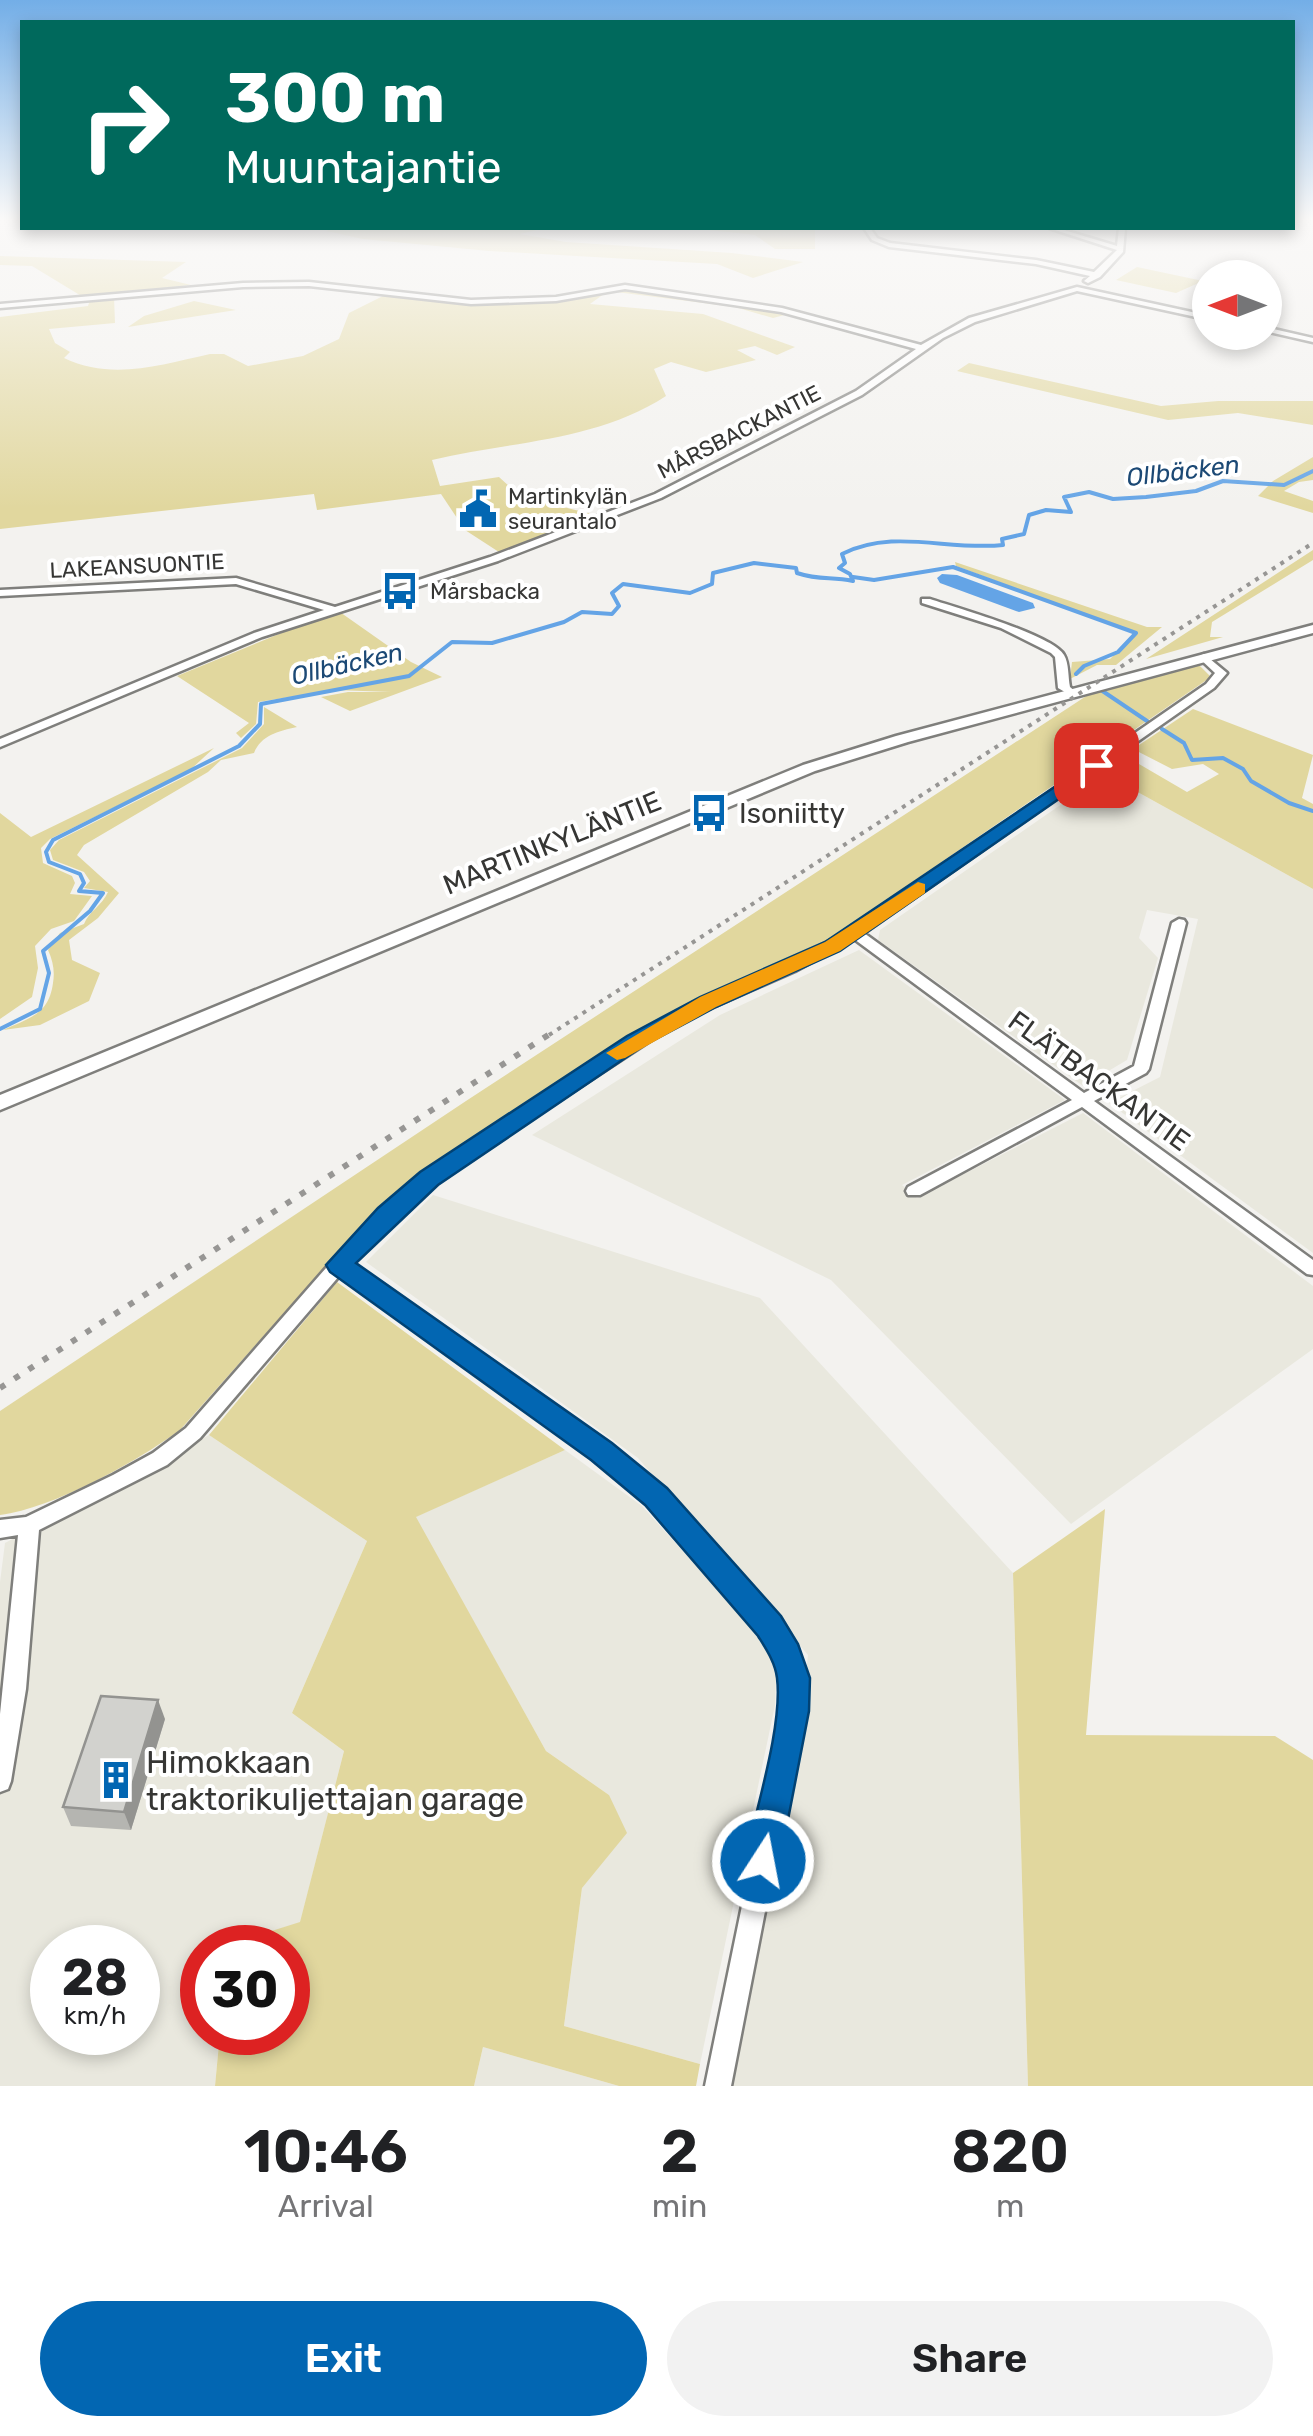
<!DOCTYPE html>
<html lang="en">
<head>
<meta charset="utf-8">
<style>
	:root { --surface:#fff; --page:#f2f2f2; --text:#202124; --muted:#757577; --accent:#0266b2 }
	body { margin:0; font-family:Rubik,sans-serif; background:var(--page); color:var(--text); height:100vh; display:flex; flex-direction:column; font-size:38px; white-space:nowrap }
	* { box-sizing:border-box; margin:0 }
	p { font-size:32px; color:var(--muted) }
	.icon { flex:none; width:55px; height:55px; fill:none; stroke:currentColor; stroke-width:2; stroke-linecap:round; stroke-linejoin:round }
	.map { position:relative; height:2086px; overflow:hidden }
	.drawer { display:flex; flex-direction:column; background:var(--surface); flex:1 }
	.drawer>* { flex:none }
	.guide { position:absolute; left:20px; top:20px; width:1275px; height:210px; border-radius:0px; box-shadow:0 5px 15px #0003; background:#00695c; color:#fff; overflow:hidden }
	.needle { width:65px; rotate:270deg }
	.buttons { position:absolute; left:1192px; top:260px; display:grid; gap:20px }
	.buttons a { display:grid; place-items:center; width:90px; height:90px; border-radius:50%; background:var(--surface); box-shadow:0 5px 15px #0003; font-size:50px }
	.speed { position:absolute; left:30px; top:1925px; display:flex; gap:20px; font-size:50px; font-weight:700; text-align:center }
	.speed>* { display:grid; place-content:center; width:130px; height:130px; border-radius:50%; background:var(--surface); box-shadow:0 5px 15px #0003; line-height:1 }
	.speed small { font-size:25px; font-weight:400 }
	.speed .limit { border:15px solid #d22; background:#fff; color:#111 }
	.pin { position:absolute; display:grid; place-items:center; width:85px; height:85px; color:#fff; margin:-42px; border-radius:20px; box-shadow:0 5px 15px #0006 }
	.me { position:absolute; width:110px; margin:-55px; rotate:11deg; stroke-linejoin:round; filter:drop-shadow(0 0 8px #0008) }
	.turn { display:flex; align-items:center; gap:35px; height:210px; padding:0 40px; font-size:45px }
	.turn .icon { width:130px; height:130px; stroke-width:2.5 }
	.turn b { display:block; font-size:70px; line-height:85px }
	.eta { display:flex; justify-content:space-evenly; align-items:center; height:170px; text-align:center }
	.eta b { font-size:60px; font-weight:600; line-height:70px }
	.primary-button { display:flex; gap:20px; margin-top:auto; padding:20px 40px }
	.primary-button a { flex:1; height:115px; border-radius:60px; background:var(--accent); color:#fff; font-size:40px; font-weight:600; line-height:115px; text-align:center }
	.primary-button a+a { background:var(--page); color:var(--text) }
	.map>svg:first-child { display:block }
	.built { fill:#e9e8de; fill-rule:evenodd }
	.green { fill:#e1d79e }
	.water { fill:#64a4e6 }
	.lines { fill:none; stroke-linecap:round; stroke-linejoin:round }
	.stream { stroke:#64a4e6; stroke-width:4 }
	.minor-casing { stroke:#7f7f7c; stroke-width:5 }
	.tertiary-casing { stroke:#7f7f7c; stroke-width:5 }
	.minor { fill:#fff; fill-rule:evenodd }
	.tertiary { fill:#fff; fill-rule:evenodd }
	.rail-far1 { stroke:#979694; stroke-width:4; stroke-dasharray:4 6; stroke-linecap:butt }
	.rail { stroke:#979694; stroke-width:6; stroke-dasharray:6 11; stroke-linecap:butt }
	.wall { fill:#b5b5b1 }
	.shaded-wall { fill:#939390 }
	.building { fill:#d2d2ce; stroke:#939390; stroke-width:2.5 }
	.route { fill:#0266b2; stroke:#014274; stroke-width:2.5 }
	.slow { fill:#f59e0b }
	.labels { text-anchor:middle; dominant-baseline:central; stroke-width:8; stroke-linejoin:round; paint-order:stroke }
	.far-street-label { font-size:22px; fill:#363634; stroke:#fff }
	.far-poi-label { font-size:22px; fill:#363634; stroke:#fff; text-anchor:start }
	.far-water-label { font-size:25px; font-style:italic; fill:#1c4975; stroke:#fff }
	.poi-label { font-size:28px; fill:#363634; stroke:#fff; text-anchor:start }
	.street-label { font-size:28px; fill:#363634; stroke:#fff }
	.near-poi-label { font-size:32px; fill:#363634; stroke:#fff; text-anchor:start }
</style>
</head>
<body>
<div class="map">
<svg width="1313" height="2086" viewBox="0 0 1313 2086">
	<rect width="100%" height="100%" fill="#f3f2ef"/>
	<path class="built" d="M 1105,774 L 1313,889 L 1313,1253 L 1109,1103 L 1160,1077 L 1198,919 L 1147,910 L 1139,938 L 1158,958 L 1127,1060 L 1083,1086 L 878,940 L 880,930 Z
		M 859,950 L 1065,1100 L 902,1185 L 917,1198 L 1083,1113 L 1313,1286 L 1313,1349 L 1071,1524 L 831,1280 L 532,1135 L 720,1015 Z
		M 433,1195 L 760,1298 L 1013,1573 L 1028,2086 L 731,2086 L 799,1738 L 808,1655 L 638,1458 L 366,1262 Z
		M 209,1435 L 367,1541 L 292,1713 L 344,1751 L 300,1923 L 227,1947 L 202,1948 L 202,2032 L 220,2033 L 215,2086 L 0,2086 L 0,1582 L 5,1543 ZM 52,1948 L 138,1948 L 138,2032 L 52,2032 Z
		M 565,1450 L 642,1506 L 757,1633 L 770,1656 L 776,1676 L 775,1705 L 700,2064 L 564,2026 L 582,1888 L 609,1795 L 546,1751 L 415,1517 Z
		M 483,2047 L 619,2086 L 474,2086 Z"/>
	<path class="green" d="M 333,228 L 546,228 L 520,234 L 566,242 L 732,253 L 803,262 L 753,278 L 717,264 L 489,251 L 363,239 L 326,231 Z
		M 690,228 L 815,228 L 815,249 L 775,249 L 755,235 Z
		M 0,256 L 186,262 L 162,278 L 191,285 L 83,297 L 32,266 L 0,265 Z
		M 1137,267 L 1203,281 L 1176,293 L 1116,280 Z
		M 625,288 L 792,313 L 773,318 L 735,307 L 608,291 L 590,304 L 703,314 L 795,347 L 777,355 L 755,346 L 737,350 L 756,360 L 706,372 L 671,362 L 654,369 L 666,396 C 595,442 511,441 432,460 L 440,486 L 499,477 L 520,496 L 595,515 L 597,519 L 502,554 L 465,530 L 441,494 L 317,510 L 314,494 L 0,529 L 0,317 L 88,306 L 90,300 L 114,297 L 115,323 L 49,329 L 55,343 L 70,352 L 64,358 C 112,381 160,365 210,354 L 224,354 L 248,366 L 303,356 L 339,339 L 349,313 L 385,295 L 503,303 L 557,300 Z
		M 194,301 L 236,310 L 128,327 L 144,316 Z
		M 969,363 L 1161,406 L 1218,401 L 1313,401 L 1313,425 L 1238,413 L 1168,420 L 957,371 Z
		M 1313,457 L 1313,480 L 1299,482 L 1284,491 L 1313,501 L 1313,513 L 1258,496 L 1273,481 Z
		M 1313,550 L 1313,560 L 1212,622 L 1210,637 L 1223,637 L 1146,659 Z
		M 955,562 L 1147,627 L 1162,627 L 1116,665 L 1097,665 L 1070,679 L 1072,662 L 1110,659 L 1137,633 L 956,566 Z
		M 337,610 L 411,662 L 442,677 L 350,711 L 321,697 L 348,692 L 391,692 L 335,690 L 258,702 L 256,724 L 241,738 L 236,733 L 249,723 L 177,676 Z
		M 1198,664 L 1211,677 L 828,940 L 663,1016 L 430,1166 L 380,1205 L 180,1430 C 136,1462 54,1508 0,1515 L 0,1411 L 469,1099 L 1094,691 Z
		M 264,707 L 297,727 C 279,731 261,735 254,753 L 221,760 L 208,772 L 84,845 L 77,855 L 119,893 L 98,918 L 69,940 L 72,960 L 100,973 L 89,1001 L 40,1025 L 3,1030 C 30,1018 49,1014 53,983 C 55,971 53,961 48,950 L 60,933 L 84,924 C 89,911 102,906 108,892 L 84,888 L 90,881 L 84,872 L 53,860 L 50,850 L 59,840 L 242,748 L 264,724 Z
		M 1193,709 L 1313,755 L 1302,798 L 1313,804 L 1313,889 L 1105,774 L 1127,757 L 1187,792 L 1219,774 L 1203,764 L 1172,769 L 1133,749 Z
		M 214,748 L 190,770 L 50,839 L 41,848 L 43,863 L 72,876 L 75,883 L 70,894 L 92,896 L 74,921 L 51,929 L 35,946 L 38,968 L 32,997 L 0,1019 L 0,813 L 31,837 Z
		M 337,1282 L 565,1450 L 416,1517 L 546,1751 L 609,1795 L 627,1833 L 582,1888 L 564,2026 L 700,2064 L 696,2086 L 619,2086 L 483,2047 L 474,2086 L 215,2086 L 220,2033 L 288,2032 L 288,1948 L 227,1945 L 300,1922 L 344,1751 L 292,1713 L 367,1541 L 209,1435 Z
		M 1105,1509 L 1086,1735 L 1275,1736 L 1313,1760 L 1313,2086 L 1028,2086 L 1013,1573 Z"/>
	<path class="water" d="M 942,574 L 957,575 L 1033,603 L 1035,608 L 1019,612 L 940,583 L 937,578 Z"/>
	<g class="lines">
		<path class="stream" d="M 853,577 L 874,580 L 953,567 L 1136,633 L 1118,652 L 1084,666 L 1076,674
			M 1101,690 L 1147,721
			M 1162,729 L 1184,743 L 1192,760 L 1223,758 L 1243,769 L 1251,781 L 1289,803 L 1313,811
			M 0,1029 L 40,1009 L 49,973 L 43,951 L 90,911 L 103,893 L 79,891 L 84,883 L 80,874 L 49,862 L 46,852 L 53,840 L 239,746 L 260,724 L 261,704 L 409,676 L 452,642 L 492,643 L 564,622 L 582,612 L 612,614 L 619,606 L 612,593 L 623,584 L 690,593 L 712,584 L 713,573 L 754,563 L 796,568 L 797,573 C 821,581 831,576 853,581 L 850,574 L 839,568 L 845,563 L 842,554 C 894,528 947,551 1003,545 L 1002,539 L 1024,534 L 1029,515 L 1046,510 L 1071,512 L 1064,497 L 1089,492 L 1113,499 L 1146,497 L 1196,491 L 1223,481 L 1284,485 L 1313,471"/>
		<g class="minor-casing">
			<path id="minor" d="M 864,228 L 870,228 L 877,238 L 890,243 L 1036,260 L 1094,272 L 1117,250 L 1049,228 L 1057,228 L 1117,246 L 1119,228 L 1125,228 L 1123,252 L 1100,277 L 1088,283 L 1084,281 L 1090,276 L 1036,264 L 889,247 L 872,240 Z
				M 309,282 L 471,300 L 556,297 L 625,285 L 782,308 L 921,345 L 969,318 L 1077,287 L 1210,316 L 1210,320 L 1077,291 L 975,322 L 943,338 L 862,395 L 661,498 L 498,561 L 262,637 L 0,747 L 0,739 L 254,633 L 324,610 L 236,584 L 0,596 L 0,590 L 236,578 L 335,607 L 490,557 L 655,494 L 856,391 L 916,349 L 781,312 L 625,289 L 556,301 L 471,304 L 309,286 L 243,287 L 0,308 L 0,304 L 243,283 Z
				M 1265,327 L 1313,338 L 1313,342 L 1265,331 Z
				M 922,599 L 930,599 C 954,607 1053,635 1064,655 C 1069,663 1068,677 1070,687 L 1076,692 L 1070,695 L 1058,688 L 1055,657 L 1051,653 L 1001,628 L 922,603 Z
				M 1204,654 L 1227,673 L 1214,688 L 864,933 L 1084,1093 L 1134,1066 L 1172,923 L 1179,919 L 1184,920 L 1186,923 L 1149,1069 L 1146,1073 L 1094,1101 L 1313,1260 L 1313,1275 L 1307,1274 L 1082,1107 L 920,1195 L 908,1195 L 906,1191 L 908,1187 L 1072,1100 L 854,939 L 795,971 L 679,1022 L 435,1182 L 393,1219 L 350,1264 L 608,1445 L 663,1490 L 777,1619 L 798,1654 L 804,1678 L 804,1711 L 731,2086 L 705,2086 L 782,1711 C 782,1677 780,1662 763,1633 L 649,1502 L 594,1457 L 340,1275 L 200,1438 L 167,1465 L 39,1530 L 26,1689 L 11,1781 L 8,1789 L 0,1792 L 0,1714 L 18,1535 L 0,1538 L 0,1520 L 26,1517 L 113,1475 L 153,1453 L 186,1428 L 333,1260 L 381,1211 L 423,1174 L 669,1016 L 785,965 L 850,930 L 1206,684 L 1215,673 L 1198,657 Z"/>
		</g>
		<g class="tertiary-casing">
			<path id="tertiary" d="M 1313,625 L 1313,633 L 908,742 L 815,771 L 0,1110 L 0,1095 L 803,765 L 896,736 Z"/>
		</g>
		<use href="#minor" class="minor"/>
		<use href="#tertiary" class="tertiary"/>
		<path class="rail-far1" d="M 549,1035 L 1313,543"/>
		<path class="rail" d="M 0,1388 L 553,1032"/>
	</g>
	<path class="wall" d="M 165,1719 L 131,1830 L 71,1826 L 63,1807 Z"/>
	<path class="shaded-wall" d="M 158,1700 L 165,1719 L 131,1830 L 124,1812 Z"/>
	<path class="building" d="M 101,1696 L 158,1700 L 124,1812 L 63,1807 Z"/>
	<linearGradient id="sky" x2="0" y2="1"><stop stop-color="#73aee7"/><stop offset="0.43" stop-color="#faf9f8"/><stop offset="1" stop-color="#faf9f8" stop-opacity="0"/></linearGradient>
	<rect width="1313" height="509" fill="url(#sky)"/>
	<path class="route" d="M 1096,759 L 1105,765 L 1102,769 L 840,951 L 716,1007 L 643,1046 L 438,1185 L 356,1263 L 612,1443 L 667,1488 L 781,1616 L 798,1644 L 810,1678 L 809,1711 L 780,1861 L 775,1874 L 763,1879 L 750,1874 L 745,1861 C 755,1812 783,1726 777,1678 C 775,1662 766,1649 758,1636 L 645,1505 L 591,1460 L 330,1272 L 326,1265 L 378,1208 L 420,1172 L 627,1036 L 700,997 L 825,942 Z"/>
	<path class="slow" d="M 918,882 L 925,884 L 925,893 L 840,951 L 716,1007 L 625,1058 L 617,1060 L 606,1053 L 700,997 L 825,942 Z"/>
	<defs>
		<g id="civic-bare" transform="scale(3)"><path d="M-.6-6.5H3V-4.5H.6V-3L4-1V1h2V6H-6V1h2V-1L-.6-3ZM-1.2 2.5V6h2.4V2.5Z" fill="#0266b2" stroke="#fff" stroke-width="2.5" paint-order="stroke"/></g>
		<g id="bus-bare" transform="scale(3)"><path d="M-5-6H5V4H4V6H2V4H-2V6H-4V4H-5ZM-3.5-4V0h7V-4ZM-3.5 1.2v1.5H-2V1.2ZM2 1.2v1.5H3.5V1.2Z" fill="#0266b2" stroke="#fff" stroke-width="2.5" paint-order="stroke"/></g>
		<g id="building-bare" transform="scale(3)"><path d="M-4-6H4V6H1V3H-1V6H-4ZM-2.5-4.3h1.7v1.8h-1.7ZM.8-4.3h1.7v1.8H.8ZM-2.5-1h1.7V.8h-1.7ZM.8-1h1.7V.8H.8Z" fill="#0266b2" stroke="#fff" stroke-width="2.5" paint-order="stroke"/></g>
	</defs>
	<g fill-rule="evenodd">
		<use href="#civic-bare" x="478" y="509"/>
		<use href="#bus-bare" x="400" y="591"/>
		<use href="#bus-bare" x="709" y="813"/>
		<use href="#building-bare" x="116" y="1780"/>
	</g>
	<g class="labels">
		<g class="far-street-label">
			<text transform="translate(739 432) rotate(-27)">MÅRSBACKANTIE</text>
			<text transform="translate(137 566) rotate(-3)">LAKEANSUONTIE</text>
		</g>
		<g class="far-poi-label">
			<text x="508" y="496">Martinkylän<tspan x="508" dy="25">seurantalo</tspan></text>
			<text x="430" y="591">Mårsbacka</text>
		</g>
		<g class="far-water-label">
			<text transform="translate(1183 471) rotate(-7)">Ollbäcken</text>
			<text transform="translate(347 664) rotate(-13)">Ollbäcken</text>
		</g>
		<g class="poi-label">
			<text x="739" y="813">Isoniitty</text>
		</g>
		<g class="street-label">
			<text transform="translate(552 843) rotate(-22)">MARTINKYLÄNTIE</text>
			<text transform="translate(1099 1081) rotate(36)">FLÄTBACKANTIE</text>
		</g>
		<g class="near-poi-label">
			<text x="146" y="1762">Himokkaan<tspan x="146" dy="37">traktorikuljettajan garage</tspan></text>
		</g>
	</g>
</svg>
<div class="buttons">
<a><svg class="needle" viewBox="-14 -14 28 28"><path d="M0-13l5 13h-10z" fill="#e53935"/><path d="M0 13l5-13h-10z" fill="#757577"/></svg></a>
</div>
<div class="speed"><div>28<small>km/h</small></div><div class="limit">30</div></div>
<div class="pin" style="left:1096px;top:765px;background:#d93025"><svg class="icon" aria-label="arrive" viewBox="0 0 24 24"><path d="M6 21V4h12l-3 4 3 4H6"/></svg></div>
<svg class="me" style="left:763px;top:1861px" viewBox="-20 -20 40 40"><circle r="17" fill="#0266b2" stroke="#fff" stroke-width="3"/><path d="M0-11L8 9 0 5-8 9z" fill="#fff"/></svg>
<div class="guide">
<div class="turn"><svg class="icon" aria-label="right" viewBox="0 0 24 24"><path d="M7 20v-9h11M14 6l5 5-5 5"/></svg><div><b>300 m</b>Muuntajantie</div></div>
</div>
</div>
<section class="drawer">
<div class="eta">
<div><b>10:46</b><p>Arrival</p></div>
<div><b>2</b><p>min</p></div>
<div><b>820</b><p>m</p></div>
</div>
<div class="primary-button"><a>Exit</a><a>Share</a></div>
</section>
</body>
</html>
